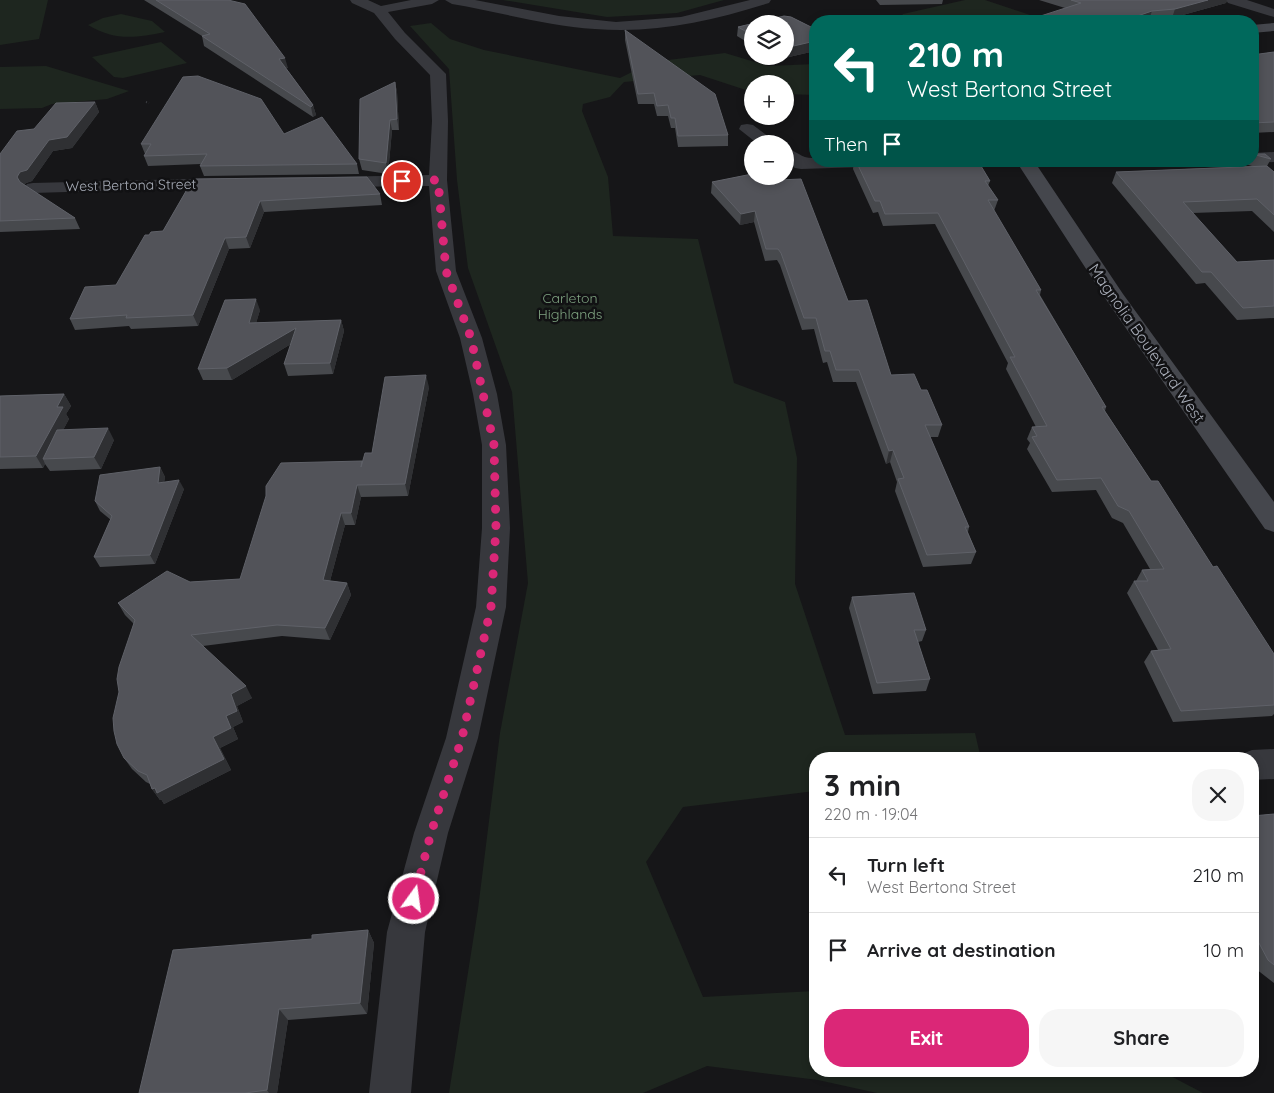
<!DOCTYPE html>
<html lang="en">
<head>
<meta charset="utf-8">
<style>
	:root { --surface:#fff; --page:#f6f6f6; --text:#202124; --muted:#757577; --line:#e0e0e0; --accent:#db2777 }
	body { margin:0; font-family:Quicksand,sans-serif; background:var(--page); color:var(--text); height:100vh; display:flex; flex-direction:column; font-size:19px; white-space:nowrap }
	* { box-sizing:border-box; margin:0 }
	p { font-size:16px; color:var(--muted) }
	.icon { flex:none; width:28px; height:28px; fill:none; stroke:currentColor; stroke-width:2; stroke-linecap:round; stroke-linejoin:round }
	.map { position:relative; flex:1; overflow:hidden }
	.drawer { position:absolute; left:809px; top:752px; width:450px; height:325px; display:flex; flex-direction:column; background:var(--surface); border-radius:20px; box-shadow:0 2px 8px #0003 }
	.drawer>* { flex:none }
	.hud { position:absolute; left:809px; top:15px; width:450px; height:152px; border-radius:20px; box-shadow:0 2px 8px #0003; background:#00695c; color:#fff; overflow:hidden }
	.tools { position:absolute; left:744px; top:15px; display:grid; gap:10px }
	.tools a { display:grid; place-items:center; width:50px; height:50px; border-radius:50%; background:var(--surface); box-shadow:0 2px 8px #0003; font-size:25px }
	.pin { position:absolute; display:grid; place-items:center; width:42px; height:42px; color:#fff; margin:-21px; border:2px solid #fff; border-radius:50%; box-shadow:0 1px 5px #0007 }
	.me { position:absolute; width:55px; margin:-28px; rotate:14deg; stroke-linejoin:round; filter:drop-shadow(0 0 4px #0008) }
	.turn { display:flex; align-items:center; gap:18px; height:105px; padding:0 15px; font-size:22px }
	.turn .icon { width:65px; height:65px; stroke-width:2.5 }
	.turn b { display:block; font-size:35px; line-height:42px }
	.then { display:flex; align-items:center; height:48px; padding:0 15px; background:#0003; gap:10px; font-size:19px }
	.round { display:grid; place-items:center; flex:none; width:52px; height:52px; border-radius:20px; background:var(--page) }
	.head { display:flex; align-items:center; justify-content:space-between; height:85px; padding:0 15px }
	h1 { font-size:30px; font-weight:700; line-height:38px }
	.action { display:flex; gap:10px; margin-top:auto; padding:10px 15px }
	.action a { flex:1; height:58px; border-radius:20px; background:var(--accent); color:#fff; font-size:20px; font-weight:700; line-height:58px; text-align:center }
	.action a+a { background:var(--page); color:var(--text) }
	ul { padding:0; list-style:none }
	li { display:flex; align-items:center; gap:15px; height:75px; padding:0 15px; border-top:1px solid var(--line) }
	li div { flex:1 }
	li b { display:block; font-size:19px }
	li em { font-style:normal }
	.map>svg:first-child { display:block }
	.green { fill:#1e261f }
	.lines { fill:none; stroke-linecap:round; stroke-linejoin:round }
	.path { stroke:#3d3f44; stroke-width:2; stroke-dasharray:1 2; stroke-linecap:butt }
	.street { fill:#37383d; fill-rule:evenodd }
	.secondary { fill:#45474d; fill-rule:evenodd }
	.wall { fill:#47494d }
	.shaded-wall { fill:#2f3033 }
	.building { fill:#525359; stroke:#5f6168 }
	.route { stroke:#db2777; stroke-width:9; stroke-dasharray:0 16.2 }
	.labels { text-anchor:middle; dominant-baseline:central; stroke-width:5; stroke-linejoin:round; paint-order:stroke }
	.far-street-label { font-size:14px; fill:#a8adb8; stroke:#111113 }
	.far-park-label { font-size:14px; fill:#7fa381; stroke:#111113 }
	.street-label { font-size:16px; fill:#a8adb8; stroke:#111113 }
</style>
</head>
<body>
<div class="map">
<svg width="1274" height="1093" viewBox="0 0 1274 1093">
	<rect width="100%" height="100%" fill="#161618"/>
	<path class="green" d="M 0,0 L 48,0 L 39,39 L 0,45 Z
		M 503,0 L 724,0 L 677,13 L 607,17 Z
		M 965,0 L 985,0 L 1033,16 L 1022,21 L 898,21 L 903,14 Z
		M 121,14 L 152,21 L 165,32 C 135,38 115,41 88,25 L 103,18 Z
		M 431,23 L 450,39 L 484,50 L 620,78 L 652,62 L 725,53 L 768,66 L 815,64 L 815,95 L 785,94 L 785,84 L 752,84 L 752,92 L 700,75 L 624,82 L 610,97 L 583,104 L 582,111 L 608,177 L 613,236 L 698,239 L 734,383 L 785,402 L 797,458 L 795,584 L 845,735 L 975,733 L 981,759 L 815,759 L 815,791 L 683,807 L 646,862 L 703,997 L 815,991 L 815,1071 L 1161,1071 L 1203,1093 L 877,1093 L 818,1080 L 707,1066 L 643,1093 L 449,1093 L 478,909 L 500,733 L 528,583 L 512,392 L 468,268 L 457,180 L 449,69 L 410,26 Z
		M 161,42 L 187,63 L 123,78 L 114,77 L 92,57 Z
		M 46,66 L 129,91 L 107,99 L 52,104 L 42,108 L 0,109 L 0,67 Z"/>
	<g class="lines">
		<path class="path" d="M 146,102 L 149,103"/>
		<path class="street" d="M 350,0 L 368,0 L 381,6 L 411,0 L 439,0 L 432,4 L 388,12 L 405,33 L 446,74 L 448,121 L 447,180 L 456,271 L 482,338 L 497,394 L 506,445 L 510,528 L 506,607 L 478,738 L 448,833 L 425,932 L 411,1093 L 369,1093 L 387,932 L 414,833 L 446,738 L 476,607 L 482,528 L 482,445 L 473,394 L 460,338 L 436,271 L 429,186 L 332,187 L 326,186 L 323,182 L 326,178 L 332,177 L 429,175 L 432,121 L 430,75 L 395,39 L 374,13 L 352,3 Z
			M 445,0 L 475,0 L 559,16 L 616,22 L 681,17 L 750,0 L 771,0 L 769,3 C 712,21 655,34 595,29 C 547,26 500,12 452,4 Z
			M 1226,0 L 1247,0 L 1274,9 L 1274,17 L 1228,3 Z
			M 747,124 L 753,125 L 778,144 L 758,144 L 739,129 L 741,125 Z
			M 785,148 C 798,151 801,159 815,158 L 815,161 L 904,161 L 901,165 L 895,166 L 801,169 L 795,168 L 785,161 Z
			M 1274,152 L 1274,162 L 1252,163 L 1246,161 L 1252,161 L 1252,153 Z
			M 1025,161 L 1105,161 L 1102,165 L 1096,166 L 1034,166 L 1028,165 Z
			M 227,178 L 233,179 L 236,183 L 233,187 L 33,193 L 27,192 L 24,188 L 27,184 L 33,183 Z
			M 1274,749 L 1274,779 L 1252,780 L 1252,759 L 1238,759 L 1240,755 L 1252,750 Z"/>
		<path class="secondary" d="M 1274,23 L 1274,31 L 1252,33 L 1252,25 Z
			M 1016,161 L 1034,161 L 1123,294 L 1274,502 L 1274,532 L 1265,529 L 1105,298 Z"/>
	</g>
	<path class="wall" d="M 144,0 L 228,0 L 288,68 L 286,68 L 313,105 L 316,115 L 313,117 L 204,46 L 202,36 Z
		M 876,0 L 943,0 L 942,4 L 880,5 Z
		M 1039,0 L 1227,0 L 1226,3 L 1172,18 L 1149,20 L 1065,8 Z
		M 784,16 L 791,17 L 815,29 L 815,51 L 776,60 L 771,56 L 785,56 L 785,24 L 752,24 L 752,45 L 737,36 L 738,27 Z
		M 625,30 L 728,135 L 728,146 L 678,147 L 675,128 L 671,128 L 668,116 L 657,116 L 654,104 L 638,104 L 625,40 Z
		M 1274,52 L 1274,132 L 1252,133 L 1252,55 Z
		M 395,82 L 397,92 L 399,130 L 392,130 L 388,174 L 362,170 L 359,159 Z
		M 95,102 L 99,112 L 72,148 L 53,151 L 32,181 L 26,183 L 24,185 L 75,218 L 80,229 L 0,232 L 0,154 L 34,129 Z
		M 284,134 L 357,164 L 359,174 L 204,176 L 200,166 L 201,164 L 148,166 L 144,156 L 145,154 L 141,144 Z
		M 1252,143 L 1255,148 L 1253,153 L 1271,159 L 1267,166 L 1274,172 L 1274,232 L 1252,211 L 1192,213 L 1237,262 L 1274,260 L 1274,318 L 1237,320 L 1205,283 L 1196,284 L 1112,183 L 1116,172 L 1252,166 L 1234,161 L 1252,161 Z
		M 854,161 L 978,161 L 990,181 L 988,186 L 998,200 L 994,211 L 1041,290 L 1040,295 L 1106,407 L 1105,411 L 1151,481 L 1213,567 L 1274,654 L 1274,714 L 1272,716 L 1173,722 L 1144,662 L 1151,651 L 1158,650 L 1127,593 L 1134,581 L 1136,581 L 1142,570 L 1150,569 L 1123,523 L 1112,518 L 1096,490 L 1052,492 L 1027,449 L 1030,443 L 1027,439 L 1032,427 L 1036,427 L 1006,369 L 1008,363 L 935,224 L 883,226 L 878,212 L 873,213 L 853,169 Z
		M 752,174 L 848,301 L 891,375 L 921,390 L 942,425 L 938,437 L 930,437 L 969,527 L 968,532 L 976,552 L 971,564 L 923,567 L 895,491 L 897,482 L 890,462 L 886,464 L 856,382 L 833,382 L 827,362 L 823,363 L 814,329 L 802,330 L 780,265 L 777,260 L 765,261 L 754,222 L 740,225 L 711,193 L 712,182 Z
		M 193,179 L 380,194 L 382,205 L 264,212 L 250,248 L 229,249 L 198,326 L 131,329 L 129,326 L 75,330 L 70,319 L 116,285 L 149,235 L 163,231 Z
		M 260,310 L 256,323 L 341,320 L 344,331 L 333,374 L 288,376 L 284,364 L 291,344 L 232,380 L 203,380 L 198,369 Z
		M 429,387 L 408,496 L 361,497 L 355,525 L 345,525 L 330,581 L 347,583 L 351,595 L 330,640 L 282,636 L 203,646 L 252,698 L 237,706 L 243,722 L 233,727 L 238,739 L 220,748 L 231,770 L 164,804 L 161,799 L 160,800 L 152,789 L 150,784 L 146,782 L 132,769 L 124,758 L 119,692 L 134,624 L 125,615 L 118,603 L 190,582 L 240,579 L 362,461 L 372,453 Z
		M 64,394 L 71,406 L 66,414 L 69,419 L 63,430 L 114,440 L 101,469 L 50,471 L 45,464 L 43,468 L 0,469 L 0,396 Z
		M 160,467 L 165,477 L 164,482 L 184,489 L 155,564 L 100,567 L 94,557 L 111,520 L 100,511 L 95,501 Z
		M 852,597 L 926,630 L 922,641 L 918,642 L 930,679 L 926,691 L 873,694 L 849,608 Z
		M 815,807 L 815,844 L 809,818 L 812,808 Z
		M 1274,814 L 1274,983 L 1256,969 L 1252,962 L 1252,816 Z
		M 368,930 L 374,943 L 367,1014 L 288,1020 L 277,1093 L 139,1093 L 312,939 Z"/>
	<path class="shaded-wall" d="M 1208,0 L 1227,0 L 1226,3 L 1172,18 L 1175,9 Z
		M 1152,11 L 1149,20 L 1145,21 L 1123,21 Z
		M 815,41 L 815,51 L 776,60 L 777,56 L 785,56 L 785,48 Z
		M 285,58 L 288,68 L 282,69 L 279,59 Z
		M 395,82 L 397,92 L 399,130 L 397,119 Z
		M 95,102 L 99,112 L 72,148 L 53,151 L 32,181 L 26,183 L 22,188 L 17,177 L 20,172 L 49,140 Z
		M 313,105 L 316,115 L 313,117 L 311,107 Z
		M 390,120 L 392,130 L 388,174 L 386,163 Z
		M 260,201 L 264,212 L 250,248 L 246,237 Z
		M 755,211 L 754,222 L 740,225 L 741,214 Z
		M 225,238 L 229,249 L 198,326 L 193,315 Z
		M 256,299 L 260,310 L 253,334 L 249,323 Z
		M 341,320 L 344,331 L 333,374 L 330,363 Z
		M 296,328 L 299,339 L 232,380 L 227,368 Z
		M 426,375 L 429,387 L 408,496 L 405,484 Z
		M 64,394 L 71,406 L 66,414 L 69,419 L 48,459 L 43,459 L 45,464 L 43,468 L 36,456 L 57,407 Z
		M 108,428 L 114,440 L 101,469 L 94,457 Z
		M 893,450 L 890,462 L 886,464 L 889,451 Z
		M 160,467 L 165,477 L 163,493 L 158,483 Z
		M 179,480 L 184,489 L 155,564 L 150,555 Z
		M 357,485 L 361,497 L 355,525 L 351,513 Z
		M 341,513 L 345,525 L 327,592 L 323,580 Z
		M 347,583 L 351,595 L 330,640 L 325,628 Z
		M 246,686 L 252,698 L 237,706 L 243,722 L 233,727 L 238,739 L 220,748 L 231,770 L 164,804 L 161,799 L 160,800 L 152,789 L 213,737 L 226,716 L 231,694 Z
		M 368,930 L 374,943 L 367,1014 L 360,1003 Z
		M 279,1009 L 288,1020 L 277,1093 L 269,1093 L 267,1090 Z"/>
	<path class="building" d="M 156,0 L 228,0 L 245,4 L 285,58 L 279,59 L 313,105 L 311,107 L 202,36 L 210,34 Z
		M 1071,0 L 1208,0 L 1175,9 L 1152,11 L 1123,21 L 1025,21 L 1081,3 Z
		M 784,16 L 791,17 L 815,29 L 815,41 L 785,48 L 785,24 L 752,24 L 752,35 L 738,27 Z
		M 625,30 L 715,94 L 728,135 L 678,136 L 675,118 L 671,118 L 668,105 L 657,106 L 654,93 L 638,94 Z
		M 1274,52 L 1274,122 L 1252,123 L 1252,58 L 1255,58 L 1252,57 L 1252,55 Z
		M 198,76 L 261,99 L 284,134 L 322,117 L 357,164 L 200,166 L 207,154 L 144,156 L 151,144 L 141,144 L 183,77 Z
		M 395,82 L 397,119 L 390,120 L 386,163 L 359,159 L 360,99 Z
		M 95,102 L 67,137 L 49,140 L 27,170 L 20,172 L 17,177 L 20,182 L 75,218 L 0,221 L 0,154 L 17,131 L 34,129 L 56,103 Z
		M 1252,143 L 1255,145 L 1255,148 L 1252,149 Z
		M 1252,152 L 1256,154 L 1265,154 L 1271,159 L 1252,154 Z
		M 856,161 L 978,161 L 990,181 L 985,181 L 998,200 L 988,200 L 1041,290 L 1036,290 L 1106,407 L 1102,407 L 1151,481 L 1158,481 L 1213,567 L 1217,566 L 1274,654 L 1274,705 L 1181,711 L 1151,651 L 1171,649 L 1134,581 L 1148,581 L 1142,570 L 1164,569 L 1129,511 L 1118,506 L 1101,478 L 1057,480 L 1032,437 L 1037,436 L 1032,427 L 1047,426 L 1010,357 L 1015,357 L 938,213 L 885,214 L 880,201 L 875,201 Z
		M 1267,166 L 1274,172 L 1274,215 L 1257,199 L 1183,202 L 1237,262 L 1274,260 L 1274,306 L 1243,308 L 1211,272 L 1202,272 L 1116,172 Z
		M 752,174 L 752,176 L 776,176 L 779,180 L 801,179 L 848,301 L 867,300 L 891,375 L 914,374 L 921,390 L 927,390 L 942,425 L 925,425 L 969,527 L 965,527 L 976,552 L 927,555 L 898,479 L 904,478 L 893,450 L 889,451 L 859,370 L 836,370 L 830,351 L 825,351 L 816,318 L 804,318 L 781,253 L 778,249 L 766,249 L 755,211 L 741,214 L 712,182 Z
		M 367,177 L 380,194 L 260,201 L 246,237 L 225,238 L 193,315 L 126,318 L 127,315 L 70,319 L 85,287 L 116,285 L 145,235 L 149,235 L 151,232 L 163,231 L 193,179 Z
		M 256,299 L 249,323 L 341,320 L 330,363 L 284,364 L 296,328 L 227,368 L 198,369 L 225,300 Z
		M 426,375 L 405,484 L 357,485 L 351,513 L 341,513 L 323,580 L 347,583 L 325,628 L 277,625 L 191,635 L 246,686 L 231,694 L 237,711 L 226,716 L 231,728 L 213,737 L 224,759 L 157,793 L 155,788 L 152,789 L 147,775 L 138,771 L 124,758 L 117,744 L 114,731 L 113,718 L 119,692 L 117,679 L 119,667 L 135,620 L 118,603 L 167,571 L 190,582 L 240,579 L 266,496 L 266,486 L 281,463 L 362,461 L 361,467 L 365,453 L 372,453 L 385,377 Z
		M 64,394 L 57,407 L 63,407 L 36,456 L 0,457 L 0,396 Z
		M 108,428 L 94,457 L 43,459 L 57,430 Z
		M 160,467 L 158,483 L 179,480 L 150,555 L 94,557 L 112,516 L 95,501 L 100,475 Z
		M 914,593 L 926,630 L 914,630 L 930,679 L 877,683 L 852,597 Z
		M 815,807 L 815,820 L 812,808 Z
		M 1274,814 L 1274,965 L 1268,960 L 1252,930 L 1252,816 Z
		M 368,930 L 360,1003 L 279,1009 L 267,1090 L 245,1093 L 139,1093 L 173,950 L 312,939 L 312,935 Z"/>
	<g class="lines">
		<path class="route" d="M 402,181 L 438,180 L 446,271 L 471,338 L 494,445 L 496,528 L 491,607 L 462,738 L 431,833 L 414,899"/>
	</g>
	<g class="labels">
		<g class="far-street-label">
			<text transform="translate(131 185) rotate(-1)">West Bertona Street</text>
		</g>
		<g class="far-park-label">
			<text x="570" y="298">Carleton<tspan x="570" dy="16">Highlands</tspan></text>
		</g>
		<g class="street-label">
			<text transform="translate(1147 343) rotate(55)">Magnolia Boulevard West</text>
		</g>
	</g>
</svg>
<div class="tools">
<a><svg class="icon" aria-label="layers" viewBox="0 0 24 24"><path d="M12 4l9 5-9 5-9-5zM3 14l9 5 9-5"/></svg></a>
<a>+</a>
<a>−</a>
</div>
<div class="pin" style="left:402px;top:181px;background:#d93025"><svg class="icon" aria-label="arrive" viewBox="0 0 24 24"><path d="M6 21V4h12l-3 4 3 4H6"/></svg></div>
<svg class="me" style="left:414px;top:899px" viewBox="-20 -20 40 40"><circle r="17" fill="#db2777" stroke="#fff" stroke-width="3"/><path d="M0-11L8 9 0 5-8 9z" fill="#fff"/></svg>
<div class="hud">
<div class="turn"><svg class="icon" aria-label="left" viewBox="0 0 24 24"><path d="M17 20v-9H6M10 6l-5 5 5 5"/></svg><div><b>210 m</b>West Bertona Street</div></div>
<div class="then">Then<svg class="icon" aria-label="arrive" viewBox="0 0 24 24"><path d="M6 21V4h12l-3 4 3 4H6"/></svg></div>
</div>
<section class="drawer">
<div class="head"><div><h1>3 min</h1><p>220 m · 19:04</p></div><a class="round"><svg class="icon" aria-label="close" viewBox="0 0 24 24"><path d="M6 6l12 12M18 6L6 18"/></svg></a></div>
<ul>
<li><svg class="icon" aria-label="left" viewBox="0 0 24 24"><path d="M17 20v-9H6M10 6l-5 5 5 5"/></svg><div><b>Turn left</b><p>West Bertona Street</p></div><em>210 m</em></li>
<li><svg class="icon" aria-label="arrive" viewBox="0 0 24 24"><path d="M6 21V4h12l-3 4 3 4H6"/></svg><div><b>Arrive at destination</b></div><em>10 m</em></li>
</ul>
<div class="action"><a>Exit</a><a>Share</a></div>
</section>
</div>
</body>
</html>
